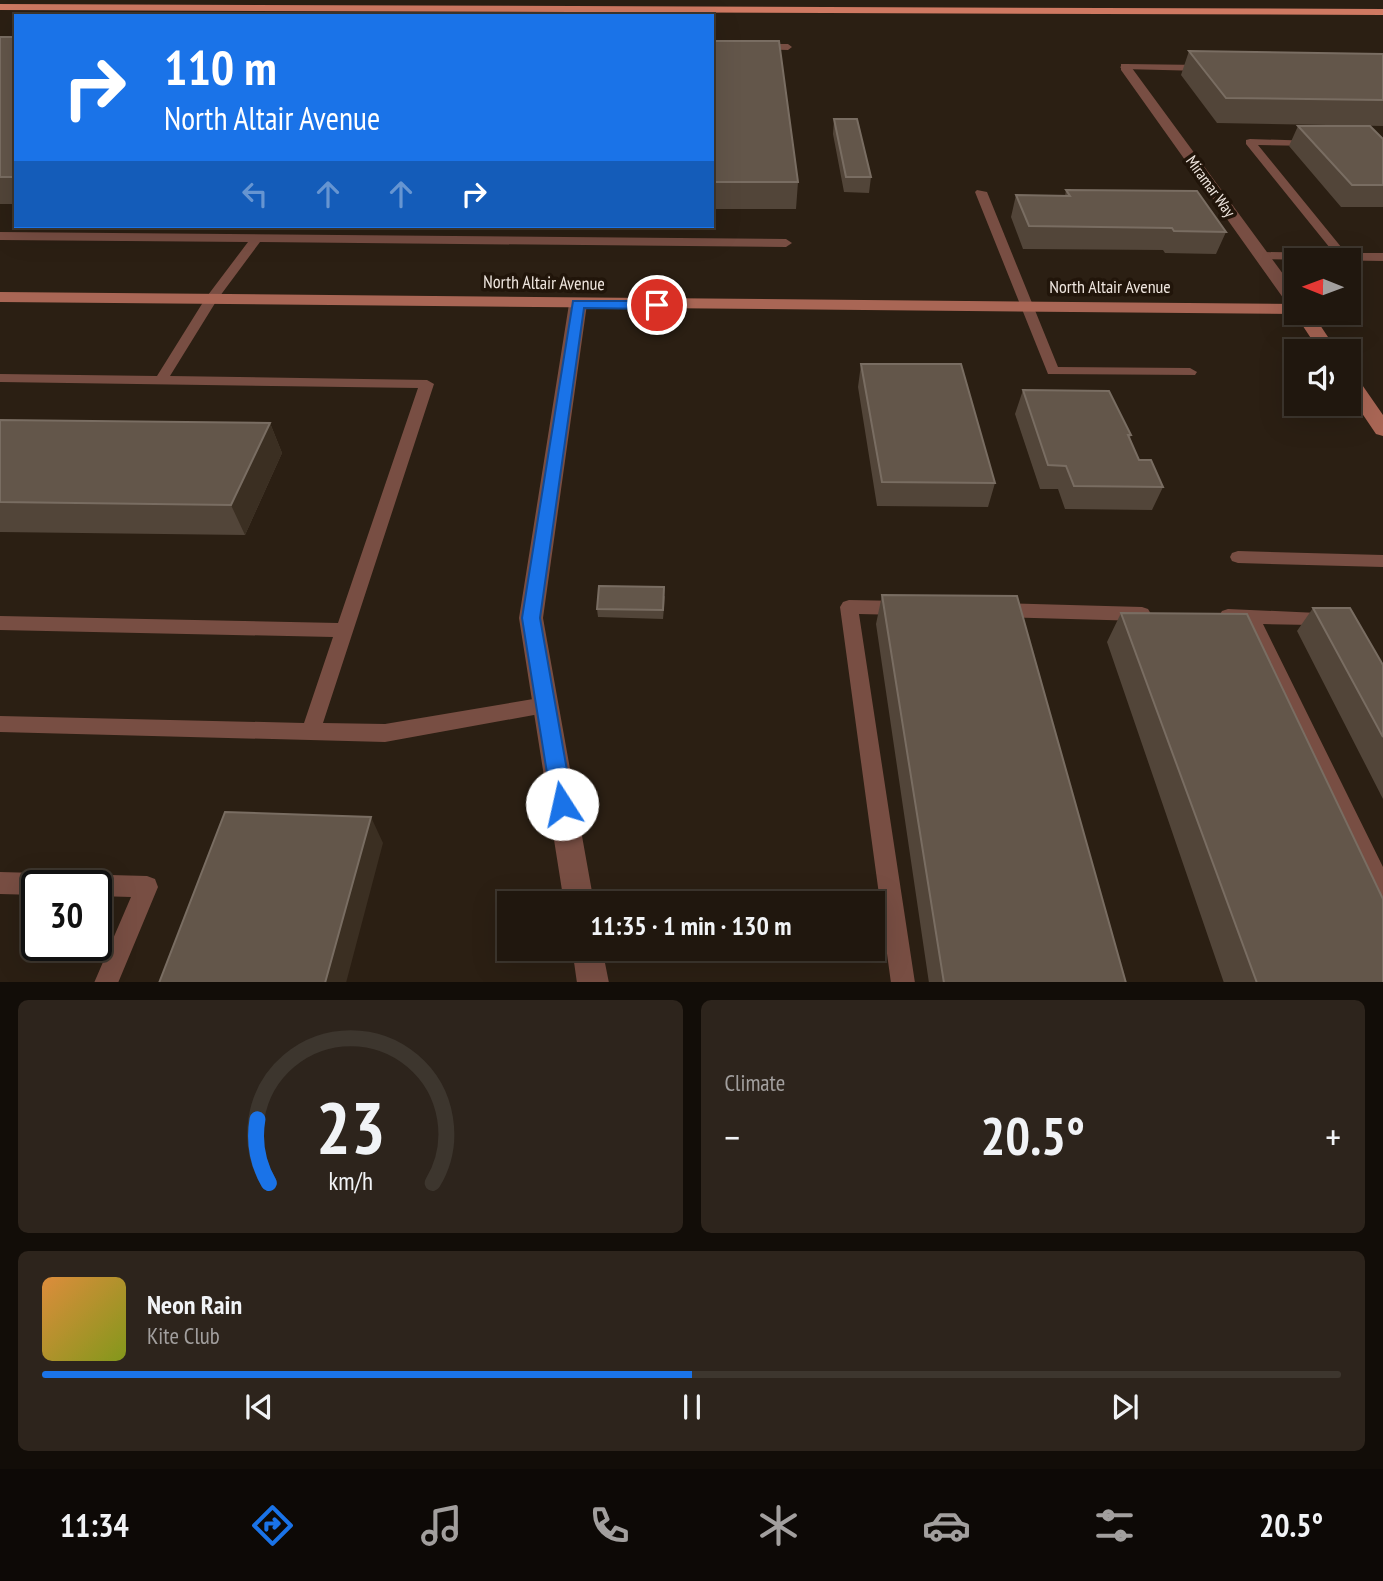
<!DOCTYPE html>
<html lang="en">
<head>
<meta charset="utf-8">
<style>
  :root { --surface:#20170e; --page:#2d241c; --text:#f1f3f6; --muted:#a29f9e; --line:#3d362e; --accent:#1a73e8 }
  body { margin:0; font-family:"PT Sans Narrow",sans-serif; background:var(--page); color:var(--text); height:100vh; display:flex; flex-direction:column; font-size:26px; white-space:nowrap }
  * { box-sizing:border-box; margin:0 }
  p { font-size:23px; color:var(--muted) }
  .icon { flex:none; width:38px; height:38px; fill:none; stroke:currentColor; stroke-width:2; stroke-linecap:round; stroke-linejoin:round }
  .map { position:relative; height:982px; overflow:hidden }
  .side { display:flex; flex-direction:column; gap:18px; padding:18px; background:#120d08; flex:1 }
  .side>* { flex:none }
  .banner { position:absolute; left:14px; top:14px; width:700px; height:214px; border-radius:0px; box-shadow:0 7px 28px #0002,0 0 0 2px var(--line); background:#1a73e8; color:#fff; overflow:hidden }
  .needle { width:46px; rotate:271deg }
  .fabs { position:absolute; left:1284px; top:248px; display:grid; gap:14px }
  .fabs a { display:grid; place-items:center; width:77px; height:77px; border-radius:0px; background:var(--surface); box-shadow:0 7px 28px #0002,0 0 0 2px var(--line); font-size:35px }
  .speed { position:absolute; left:21px; top:870px; display:flex; gap:14px; font-size:35px; font-weight:700; text-align:center }
  .speed>* { display:grid; place-content:center; width:91px; height:91px; border-radius:50%; background:var(--surface); box-shadow:0 7px 28px #0002,0 0 0 2px var(--line); line-height:1 }
  .speed .limit { border:4px solid #111; border-radius:10px; background:#fff; color:#111 }
  .pin { position:absolute; display:grid; place-items:center; width:60px; height:60px; color:#fff; margin:-30px; border:4px solid #fff; border-radius:50%; box-shadow:0 2px 7px #0007 }
  .me { position:absolute; width:77px; margin:-38px; rotate:350deg; stroke-linejoin:round; filter:drop-shadow(0 0 5px #0008) }
  .turn { display:flex; align-items:center; gap:24px; height:147px; padding:0 35px; font-size:32px }
  .turn .icon { width:91px; height:91px; stroke-width:2.5 }
  .turn b { display:block; font-size:49px; line-height:60px }
  .lanes { display:flex; align-items:center; height:66px; padding:0 35px; background:#0003; justify-content:center; gap:35px; direction:ltr }
  .lanes .off { opacity:.35 }
  .big { font-size:52px; font-weight:600; line-height:1.1 }
  .side .widget { flex:1; display:flex; flex-direction:column; justify-content:center; gap:10px; min-width:0; padding:0 24px; border-radius:10px; background:var(--page) }
  .side .dial { align-items:center; gap:0 }
  .dial svg { height:182px; overflow:visible; fill:none; stroke:var(--line); stroke-width:7; stroke-linecap:round; text-anchor:middle }
  .dial text { fill:var(--text); stroke:none }
  .song { display:flex; align-items:center; gap:21px }
  .cover { width:84px; height:84px; border-radius:10px; background:linear-gradient(135deg,hsl(30 70% 55%),hsl(70 70% 35%)) }
  .played { height:7px; border-radius:4px; background:linear-gradient(90deg,var(--accent) 50%,var(--line) 50%) }
  .keys { display:flex; justify-content:space-around; direction:ltr }
  .heat { display:flex; justify-content:space-between; align-items:center; font-size:38px; direction:ltr }
  .side .tiles { flex:1; display:grid; gap:18px; grid-template-columns:1fr 1fr }
  .widget:last-child { grid-column:span 2 }
  .trip { position:absolute; left:497px; top:891px; width:388px; height:70px; border-radius:0px; background:var(--surface); box-shadow:0 7px 28px #0002,0 0 0 2px var(--line); font-weight:600; line-height:70px; text-align:center }
  .dock { display:flex; height:112px; justify-content:space-around; align-items:center; background:#0d0906; color:var(--muted) }
  .dock .icon { width:49px; height:49px }
  .dock .selected { color:var(--accent) }
  .dock b { font-size:32px; color:var(--text) }
  .map>svg:first-child { display:block }
  .lines { fill:none; stroke-linecap:round; stroke-linejoin:round }
  .lane { fill:#784e43; fill-rule:evenodd }
  .street { fill:#784e43; fill-rule:evenodd }
  .secondary { fill:#a96655; fill-rule:evenodd }
  .primary { fill:#cf7962; fill-rule:evenodd }
  .wall { fill:#524539 }
  .shaded-wall { fill:#3b2f22 }
  .building { fill:#63564a; stroke:#796d62; stroke-width:2 }
  .route { fill:#1a73e8; stroke:#114b97; stroke-width:2 }
  .labels { text-anchor:middle; stroke-width:7; stroke-linejoin:round; paint-order:stroke }
  .far-street-label { font-size:16px; fill:#efe6df; stroke:#21150a }
  .street-label { font-size:18px; fill:#efe6df; stroke:#21150a }
</style>
</head>
<body>
<div class="map">
<svg width="1383" height="983" viewBox="0 0 1383 983">
  <rect width="100%" height="100%" fill="#2b1f13"/>
  <g class="lines">
    <path class="lane" d="M759,44h29l4,3 -4,3 -32,-1 -1,-2z
      M1125,64l78,1 5,3 -5,3 -81,-2 -2,-2z
      M1250,139l65,2v4l-4,1 -53,-1 88,108h37v8l-126,-2 -2,-3 6,-4 73,1 -88,-109v-4z
      M977,190l10,2 71,175 132,1 7,4 -2,3 -147,-1 -73,-182z
      M0,232l786,7 6,4 -6,4 -526,-5 -43,58 -47,76 257,4 7,4 -111,339 62,1 160,-27 7,2 3,6 -3,6 -7,2 -160,29 -385,-10v-16l304,7 29,-86 -333,-7v-14l338,7 80,-235 -418,-6v-8l157,2 48,-77 43,-57 -248,-2z
      M1238,551l145,4v12l-145,-4 -6,-2 -2,-4 2,-4z
      M849,600l52,1 6,2 3,5 -3,5 -6,2 -42,-1 56,369h-24l-51,-376 3,-5z
      M1000,603l142,4 6,2 3,5 -3,5 -6,2 -142,-4 -6,-2 -3,-5 3,-5z
      M1228,609l90,4 3,5 -3,5 -6,2 -49,-1 120,243v35l-8,-3 -130,-276 -23,-2 -3,-5 3,-5z
      M0,872l147,4 8,3 3,8 -40,96h-24l37,-86 -35,-1v-10h-59v9l-37,-1z"/>
    <path class="street" d="M1121,64h8l168,229v17l-6,-1 -170,-239z
      M578,299l9,5 -44,314 51,285h-30l-45,-285 50,-314z
      M572,948h30l7,35h-32z"/>
    <path class="secondary" d="M0,292l1297,12v9h15l26,39h-18l-25,-38 -1295,-12z
      M1349,374l7,2 27,39v21l-7,-2 -27,-40z"/>
    <path class="primary" d="M0,4l1383,5v6l-1383,-5z"/>
  </g>
  <path class="wall" d="M0,37h16v167h-16z
    M712,41l86,141 -2,27h-84z
    M1189,51l194,3v72l-166,-3 -36,-48z
    M834,119l37,58 -2,16 -25,-1 -11,-58z
    M1298,126l85,13v68h-42l-52,-61z
    M1066,190l160,42 -10,22 -51,-1 -2,-3 -140,-1 -12,-32 5,-22 49,1z
    M861,364l134,119 -7,24 -111,-1 -19,-119z
    M1023,390l108,45 -1,3 9,22 24,27 -11,23 -87,-1 -7,-20h-18l-25,-75z
    M0,420l270,3 12,30 -37,82 -245,-3z
    M882,595l244,388h-197l-53,-359z
    M665,596l-2,23 -65,-2 -1,-8z
    M1313,608l70,57v134l-86,-168z
    M1121,613l262,370h-159l-117,-341z"/>
  <path class="shaded-wall" d="M270,423l12,30 -37,82 -14,-30z
    M371,817l12,26 -37,140h-21z"/>
  <path class="building" d="M0,37h16v140h-16z
    M712,41h67l19,141h-86z
    M1189,51l194,3v46l-157,-2z
    M834,119h23l14,58h-25z
    M1298,126h72l13,13v46h-31z
    M1066,190l131,1 29,41 -52,-1 -2,-3 -143,-2 -13,-31 54,1z
    M861,364h100l34,119 -113,-1z
    M1023,390l86,1 22,44h-3l11,25h12l12,27 -89,-1 -8,-20 -18,-1z
    M0,420l270,3 -39,82 -231,-3z
    M599,586l65,1 -1,23 -66,-1z
    M882,595l135,1 109,387h-182z
    M1313,608h37l33,57v72z
    M1121,613l126,1 136,285v84h-126z
    M225,812l146,5 -46,166h-166z"/>
  <path class="route" d="M573,301h84l6,4 -6,4 -73,-1 -44,310 33,186 -3,7 -8,3 -7,-3 -3,-7 -30,-186z"/>
  <g class="labels">
    <g class="far-street-label">
      <text transform="translate(1211 186) rotate(54)" y="6">Miramar Way</text>
    </g>
    <g class="street-label">
      <text transform="translate(544 283) rotate(1)" y="6">North Altair Avenue</text>
      <text x="1110" y="293">North Altair Avenue</text>
    </g>
  </g>
</svg>
<div class="fabs">
<a><svg class="needle" viewBox="-14 -14 28 28"><path d="M0-13l5 13h-10z" fill="#e53935"/><path d="M0 13l5-13h-10z" fill="#a29f9e"/></svg></a>
<a><svg class="icon" aria-label="sound" viewBox="0 0 24 24"><path d="M4 9h4l5-4v14l-5-4H4zM17 9q2 3 0 6"/></svg></a>
</div>
<div class="speed"><div class="limit">30</div></div>
<div class="pin" style="left:657px;top:305px;background:#d93025"><svg class="icon" aria-label="arrive" viewBox="0 0 24 24"><path d="M6 21V4h12l-3 4 3 4H6"/></svg></div>
<svg class="me" style="left:562px;top:804px" viewBox="-20 -20 40 40"><circle r="19" fill="#fff"/><path d="M0-13L10 11 0 6-10 11z" fill="#1a73e8"/></svg>
<div class="trip">11:35 · 1 min · 130 m</div>
<div class="banner">
<div class="turn"><svg class="icon" aria-label="right" viewBox="0 0 24 24"><path d="M7 20v-9h11M14 6l5 5-5 5"/></svg><div><b>110 m</b>North Altair Avenue</div></div>
<div class="lanes"><svg class="icon off" aria-label="left" viewBox="0 0 24 24"><path d="M17 20v-9H6M10 6l-5 5 5 5"/></svg><svg class="icon off" aria-label="ahead" viewBox="0 0 24 24"><path d="M12 20V5M6 11l6-6 6 6"/></svg><svg class="icon off" aria-label="ahead" viewBox="0 0 24 24"><path d="M12 20V5M6 11l6-6 6 6"/></svg><svg class="icon" aria-label="right" viewBox="0 0 24 24"><path d="M7 20v-9h11M14 6l5 5-5 5"/></svg></div>
</div>
</div>
<section class="side">
<div class="tiles">
<div class="widget dial"><svg viewBox="0 0 100 80">
<path d="M14 69A42 42 0 1 1 86 69"/>
<path d="M14 69A42 42 0 0 1 9 41" stroke="#1a73e8"/>
<text x="50" y="56" font-size="32" font-weight="700">23</text>
<text x="50" y="72" font-size="11">km/h</text>
</svg></div>
<div class="widget"><p>Climate</p>
<div class="heat"><a>−</a><b class="big">20.5°</b><a>+</a></div>
</div>
<div class="widget">
<div class="song"><i class="cover"></i><div><b>Neon Rain</b><p>Kite Club</p></div></div>
<div class="played"></div>
<div class="keys"><svg class="icon" aria-label="previous" viewBox="0 0 24 24"><path d="M18 5L8 12l10 7zM5 5v14"/></svg><svg class="icon" aria-label="pause" viewBox="0 0 24 24"><path d="M8 5v14M16 5v14"/></svg><svg class="icon" aria-label="next" viewBox="0 0 24 24"><path d="M6 5l10 7-10 7zM19 5v14"/></svg></div>
</div>
</div>
</section>
<nav class="dock">
<b>11:34</b>
<svg class="icon selected" aria-label="directions" viewBox="0 0 24 24"><path d="M12 3l9 9-9 9-9-9zM9 14v-3h6M13 9l2 2-2 2"/></svg>
<svg class="icon" aria-label="music" viewBox="0 0 24 24"><path d="M9 18V5l10-2v13"/><circle cx="6" cy="18" r="3"/><circle cx="16" cy="16" r="3"/></svg>
<svg class="icon" aria-label="phone" viewBox="0 0 24 24"><path d="M5 4h4l2 5-3 2q2 4 5 5l2-3 5 2v4C11 20 4 13 5 4z"/></svg>
<svg class="icon" aria-label="climate" viewBox="0 0 24 24"><path d="M12 3v18M4 7l16 10M4 17L20 7"/></svg>
<svg class="icon" aria-label="car" viewBox="0 0 24 24"><path d="M5 17H2v-5l4-1 3-4h7l3 4 3 1v5h-3M9 17h6M6 11h13"/><circle cx="7" cy="17" r="2"/><circle cx="17" cy="17" r="2"/></svg>
<svg class="icon" aria-label="filters" viewBox="0 0 24 24"><path d="M4 7h16M4 17h16"/><circle cx="9" cy="7" r="2"/><circle cx="15" cy="17" r="2"/></svg>
<b>20.5°</b>
</nav>
</body>
</html>
